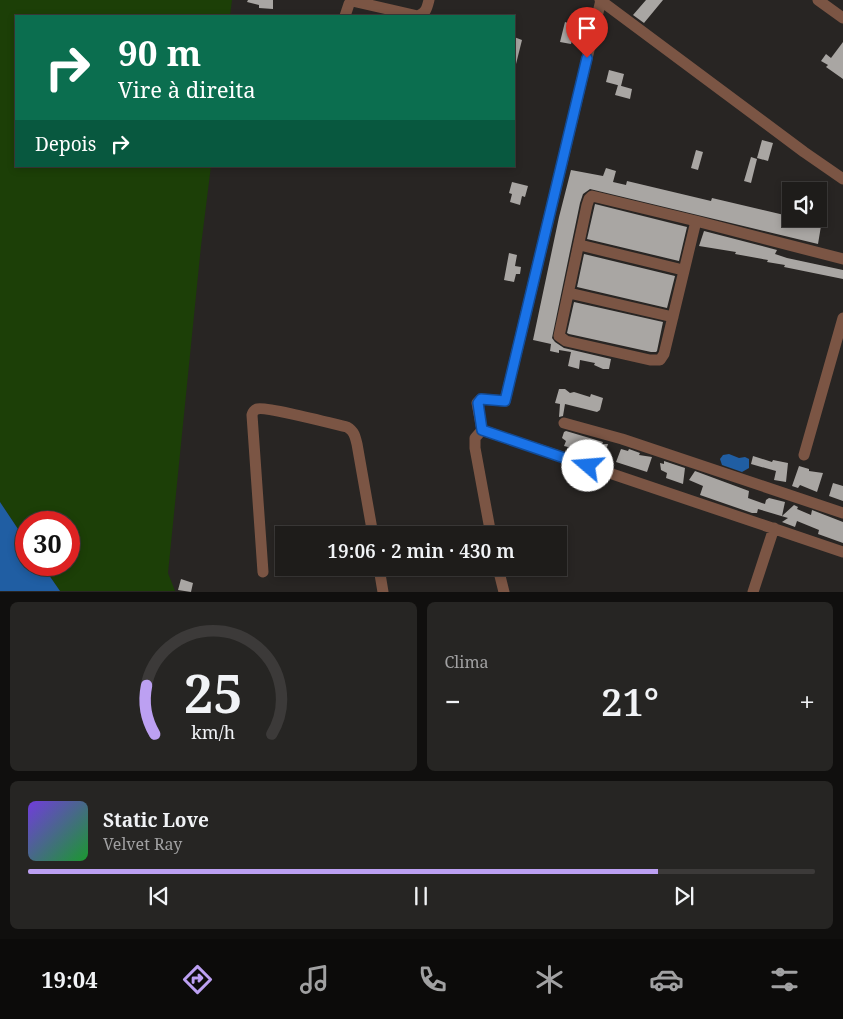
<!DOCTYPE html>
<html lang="pt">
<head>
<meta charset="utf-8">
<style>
  :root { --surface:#1e1c1a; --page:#262523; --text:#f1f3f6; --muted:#a1a1a2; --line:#3c3a39; --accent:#bca0f2 }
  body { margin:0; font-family:"Noto Serif",serif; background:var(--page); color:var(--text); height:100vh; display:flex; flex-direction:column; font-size:19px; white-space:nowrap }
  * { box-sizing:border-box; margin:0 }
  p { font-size:16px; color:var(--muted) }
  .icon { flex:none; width:28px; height:28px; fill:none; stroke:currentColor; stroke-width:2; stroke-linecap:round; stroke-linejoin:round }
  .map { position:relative; height:592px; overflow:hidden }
  .details { display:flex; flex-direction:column; gap:10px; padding:10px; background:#100f0e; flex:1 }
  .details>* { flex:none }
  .top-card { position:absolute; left:15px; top:15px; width:500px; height:152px; border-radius:0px; box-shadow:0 2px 8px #0003,0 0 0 1px var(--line); background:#0b6e4f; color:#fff; overflow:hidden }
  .controls { position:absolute; left:782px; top:182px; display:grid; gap:10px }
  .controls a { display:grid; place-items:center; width:45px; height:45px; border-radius:0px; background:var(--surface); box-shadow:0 2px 8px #0003,0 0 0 1px var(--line); font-size:25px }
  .speed { position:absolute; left:15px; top:511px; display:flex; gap:10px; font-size:25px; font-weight:700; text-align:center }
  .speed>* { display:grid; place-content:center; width:65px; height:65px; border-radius:50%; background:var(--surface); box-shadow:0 2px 8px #0003,0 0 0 1px var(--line); line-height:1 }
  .speed .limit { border:8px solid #d22; background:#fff; color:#111 }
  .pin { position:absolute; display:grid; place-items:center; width:42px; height:42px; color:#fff; margin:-51px -21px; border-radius:50% 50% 50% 0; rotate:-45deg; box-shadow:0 0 5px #0007 }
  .pin .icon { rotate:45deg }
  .me { position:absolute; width:55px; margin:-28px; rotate:288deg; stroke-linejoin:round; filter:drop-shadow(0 0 4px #0008) }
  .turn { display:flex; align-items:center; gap:18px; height:105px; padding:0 20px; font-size:22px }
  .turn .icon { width:65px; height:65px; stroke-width:2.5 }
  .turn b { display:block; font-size:35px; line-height:42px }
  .then { display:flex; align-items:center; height:48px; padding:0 20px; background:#0003; gap:10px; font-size:19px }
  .big { font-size:38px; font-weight:600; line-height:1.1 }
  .details .tile { flex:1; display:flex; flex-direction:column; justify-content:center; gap:8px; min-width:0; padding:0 18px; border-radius:8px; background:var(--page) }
  .details .dial { align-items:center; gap:0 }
  .dial svg { height:130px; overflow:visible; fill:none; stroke:var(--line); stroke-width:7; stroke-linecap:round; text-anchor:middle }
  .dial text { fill:var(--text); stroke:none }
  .song { display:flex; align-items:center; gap:15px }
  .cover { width:60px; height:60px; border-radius:8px; background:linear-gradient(135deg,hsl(260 70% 55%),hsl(130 70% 35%)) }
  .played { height:5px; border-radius:2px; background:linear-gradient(90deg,var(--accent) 80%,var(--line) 80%) }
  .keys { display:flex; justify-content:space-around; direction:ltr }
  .heat { display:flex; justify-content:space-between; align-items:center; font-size:28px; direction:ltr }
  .details .tiles { flex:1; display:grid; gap:10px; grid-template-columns:1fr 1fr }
  .tile:last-child { grid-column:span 2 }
  .trip { position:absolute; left:275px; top:526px; width:292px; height:50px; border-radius:0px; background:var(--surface); box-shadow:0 2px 8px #0003,0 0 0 1px var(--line); font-weight:600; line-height:50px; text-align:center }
  .dock { display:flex; height:80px; justify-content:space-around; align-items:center; background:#0c0b0a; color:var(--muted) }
  .dock .icon { width:35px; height:35px }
  .dock .on { color:var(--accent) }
  .dock b { font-size:22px; color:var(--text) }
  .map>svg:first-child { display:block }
  .green { fill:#1c3f07 }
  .water { fill:#205ea3 }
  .building { fill:#a9a6a3 }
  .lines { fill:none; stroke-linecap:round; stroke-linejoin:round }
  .minor { stroke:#7b5544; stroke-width:11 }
  .route-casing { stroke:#114b97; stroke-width:12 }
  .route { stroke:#1a73e8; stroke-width:9 }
</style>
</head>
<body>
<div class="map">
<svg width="843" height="592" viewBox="0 0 843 592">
  <rect width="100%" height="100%" fill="#282523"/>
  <path class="green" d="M0,0h232l-2,16h-214v150h195l-10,80 -33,327 7,18h-115l-18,-26h27v-43h-43v19l-26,-39z"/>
  <path class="water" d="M729,454l10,4 6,-1 4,2v9l-7,4 -20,-7 -2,-6 3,-4z
    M0,502l26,39v24h16l18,26h-60z"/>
  <path class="building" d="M248,0h25v9l-14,-1v-3l-12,-3z
    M646,0h17l-19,23 -11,-8z
    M565,22l11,4 -5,18 -11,-2z
    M514,37l8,3 -6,24 -2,-1z
    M843,42v37l-17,-12 2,-2 -7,-4 5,-7 5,4z
    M609,70l15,4 -3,12 -15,-4z
    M618,85l14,4 -2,10 -15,-4z
    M762,140l11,3 -5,18 -11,-3z
    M696,150l7,2 -5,18 -7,-2z
    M751,157l6,2 -6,24 -7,-2z
    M606,168l10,3 -3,11 13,3 1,-4 84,20 1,-3 68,16 41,12 -3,18 -228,-55 -7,5 -3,9 -28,135 3,4 9,6 47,11 -2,10h-6l-9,-4 1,-2 -15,-3 -1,9 -11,-3 3,-14 -12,-2v3l-9,-2 1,-7 -18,-4 26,-123 12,-47 32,6z
    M512,182l16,4 -3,11 -3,-1 -2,9 -10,-3 2,-8 -3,-1z
    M595,204l92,23 -8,34 -92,-22z
    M704,231l73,19 -2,4 12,4 56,12v9l-59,-12 1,-2 -18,-3 1,-2 -33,-6 1,-2 -37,-6z
    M509,253l8,2 -2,11 6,1 -1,7h-4l-2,8 -10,-2z
    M584,254l91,22 -8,32 -90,-21z
    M574,302l89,20 -6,29 -1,1h-5l-82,-18 -2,-1z
    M559,389h6l5,4 4,-1 16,5 1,-3 12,4 -3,12 -3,2 -32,-8 -2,12 -4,1 1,-13 -5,-1z
    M566,431l37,11 -1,2h6l-6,19 -31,-11 1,-4 -8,-2 2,-5 -4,-3 2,-6z
    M621,449l7,2 1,-2 11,4 -1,2 13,2 -5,15 -31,-10z
    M753,456l19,6 1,-2 15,3 -2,19 -12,-2 2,-9 -25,-7z
    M664,461l21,7 -2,16 -17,-6 1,-5 -6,-3 -1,-7 4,1z
    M799,466l10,3v2l14,2 -6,19 -17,-7 -2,3 -6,-2z
    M695,471l54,20 -1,7 17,6 1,-4 3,-2 16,4 -3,14 12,-11 4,2 -1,2 14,6 1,-5 31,12v21l-25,-9 1,-4 -22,-9 -2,6 -13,-5 6,-4 -30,-9 -1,4h-5l-52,-18 3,-9 -14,-6z
    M833,483l10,3v15l-14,-5z
    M181,579l12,4 -2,9 -13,-2z"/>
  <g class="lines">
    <path class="minor" d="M600,0l204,152 39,27
      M818,0l25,18
      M345,16l4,-12 3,-3 66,15c8,-3 9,-8 11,-16
      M592,196l104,25 -32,133 -4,6h-10l-84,-19 -7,-5 28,-131 2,-6z
      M696,221l147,38
      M580,245l103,25
      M569,293l104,24
      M564,423l58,16 221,74
      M482,430l361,122
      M804,455l39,-137
      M491,535l-16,-87v-10l7,-8 -5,-27 4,-4 24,2 96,-401
      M379,568l4,24
      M498,568l6,24
      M263,572l-11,-157c1,-3 1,-4 5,-6 8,-3 77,15 90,18 7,4 8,9 10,17l16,91
      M753,592l21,-64"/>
  </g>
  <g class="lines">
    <defs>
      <path id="route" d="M587,58l-82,343 -24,-2 -3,4 4,27 106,36"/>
    </defs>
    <use href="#route" class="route-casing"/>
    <use href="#route" class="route"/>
  </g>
</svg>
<div class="controls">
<a><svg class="icon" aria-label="sound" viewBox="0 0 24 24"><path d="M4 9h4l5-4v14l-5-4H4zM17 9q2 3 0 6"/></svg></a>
</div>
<div class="speed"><div class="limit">30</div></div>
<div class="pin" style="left:587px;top:58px;background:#d93025"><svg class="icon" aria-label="arrive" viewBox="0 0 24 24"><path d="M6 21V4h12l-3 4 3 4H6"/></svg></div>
<svg class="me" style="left:588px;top:466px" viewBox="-20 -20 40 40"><circle r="19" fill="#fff"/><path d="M0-13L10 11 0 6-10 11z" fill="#1a73e8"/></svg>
<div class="trip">19:06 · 2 min · 430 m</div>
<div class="top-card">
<div class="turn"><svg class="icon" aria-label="right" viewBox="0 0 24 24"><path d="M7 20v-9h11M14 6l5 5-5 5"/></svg><div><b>90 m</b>Vire à direita</div></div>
<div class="then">Depois<svg class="icon" aria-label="right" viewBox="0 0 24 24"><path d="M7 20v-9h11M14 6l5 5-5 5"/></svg></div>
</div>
</div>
<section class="details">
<div class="tiles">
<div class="tile dial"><svg viewBox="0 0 100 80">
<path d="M14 69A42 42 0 1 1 86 69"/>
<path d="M14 69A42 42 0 0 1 9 39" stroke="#bca0f2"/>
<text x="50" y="56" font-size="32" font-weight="700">25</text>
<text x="50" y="72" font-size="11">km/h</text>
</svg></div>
<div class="tile"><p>Clima</p>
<div class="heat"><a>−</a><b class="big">21°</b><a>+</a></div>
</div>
<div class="tile">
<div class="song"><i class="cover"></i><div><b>Static Love</b><p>Velvet Ray</p></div></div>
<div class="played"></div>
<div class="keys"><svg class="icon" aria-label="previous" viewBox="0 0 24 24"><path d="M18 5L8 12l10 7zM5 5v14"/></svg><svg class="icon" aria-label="pause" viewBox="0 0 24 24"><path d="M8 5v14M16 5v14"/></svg><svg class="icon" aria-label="next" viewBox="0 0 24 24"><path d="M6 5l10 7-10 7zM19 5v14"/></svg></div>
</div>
</div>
</section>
<nav class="dock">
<b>19:04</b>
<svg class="icon on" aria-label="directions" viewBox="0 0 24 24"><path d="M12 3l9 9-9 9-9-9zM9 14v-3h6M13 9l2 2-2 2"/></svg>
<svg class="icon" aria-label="music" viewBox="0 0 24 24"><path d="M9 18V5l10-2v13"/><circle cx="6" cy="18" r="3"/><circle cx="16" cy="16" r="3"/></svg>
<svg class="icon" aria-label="phone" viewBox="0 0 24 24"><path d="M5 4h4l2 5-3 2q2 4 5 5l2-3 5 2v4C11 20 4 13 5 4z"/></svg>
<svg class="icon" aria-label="climate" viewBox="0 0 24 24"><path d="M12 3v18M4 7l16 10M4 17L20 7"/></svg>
<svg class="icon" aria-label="car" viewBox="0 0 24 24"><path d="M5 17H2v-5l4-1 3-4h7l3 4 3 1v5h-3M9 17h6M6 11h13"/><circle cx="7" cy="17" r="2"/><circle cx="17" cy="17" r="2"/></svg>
<svg class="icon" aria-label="filters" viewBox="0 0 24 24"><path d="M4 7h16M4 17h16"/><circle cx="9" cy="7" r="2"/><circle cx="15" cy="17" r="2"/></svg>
</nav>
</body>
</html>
